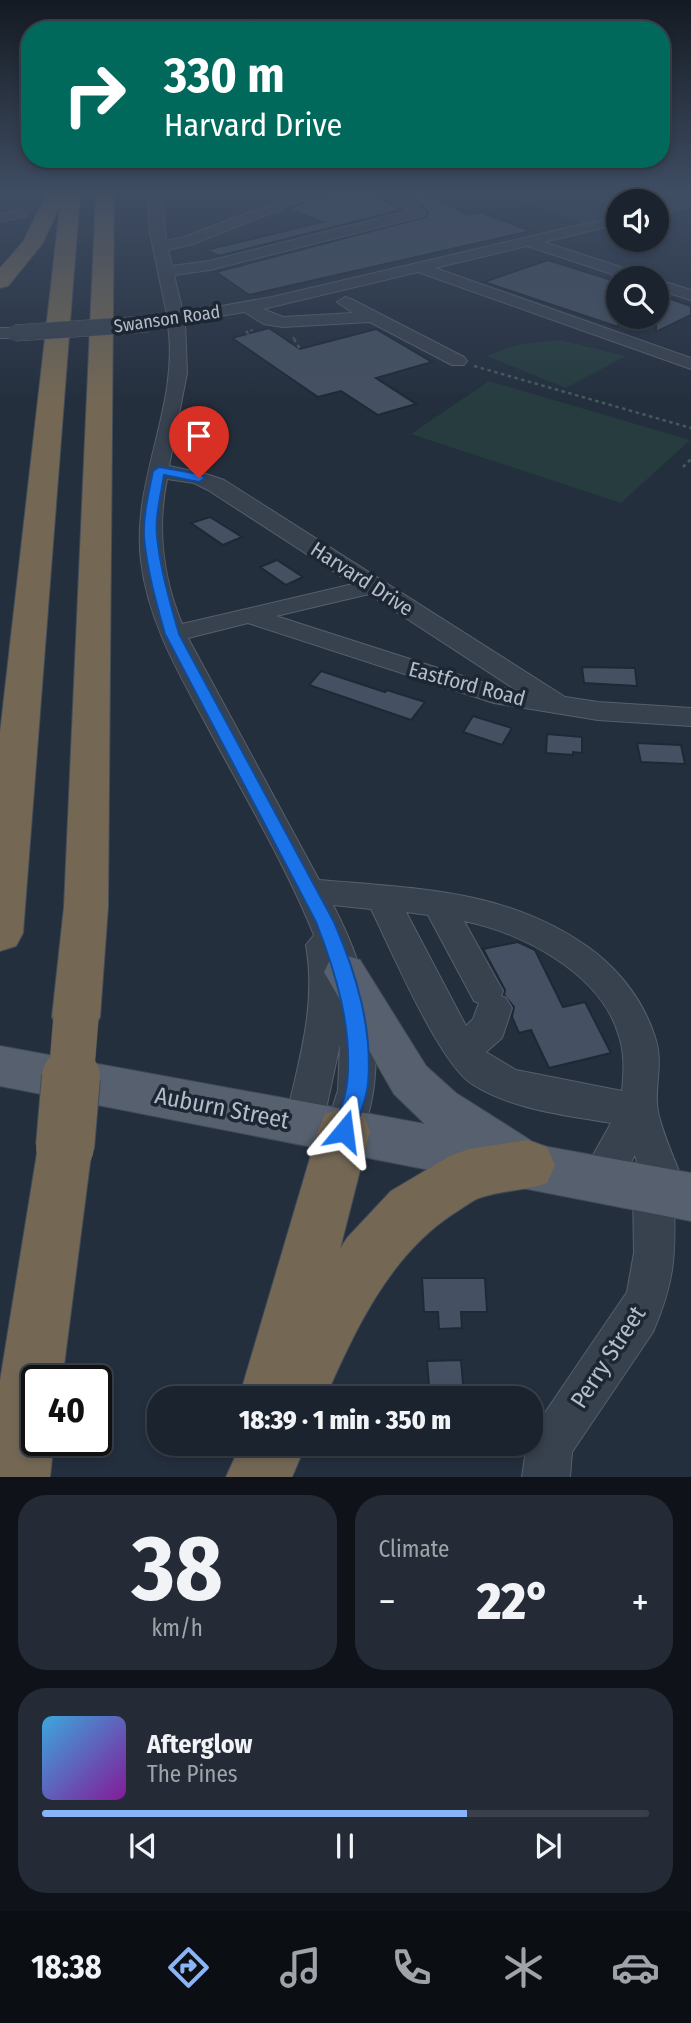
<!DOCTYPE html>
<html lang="en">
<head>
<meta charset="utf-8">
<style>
  :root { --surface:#1b232e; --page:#242b36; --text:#f1f3f6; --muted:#a0a4aa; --line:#39404a; --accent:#8ab4f8 }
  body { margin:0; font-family:"Fira Sans Condensed",sans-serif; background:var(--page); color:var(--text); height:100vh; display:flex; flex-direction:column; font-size:26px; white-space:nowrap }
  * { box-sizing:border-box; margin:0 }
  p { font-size:23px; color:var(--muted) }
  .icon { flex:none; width:38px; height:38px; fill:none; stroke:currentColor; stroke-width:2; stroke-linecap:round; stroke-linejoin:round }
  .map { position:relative; height:1477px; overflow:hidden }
  .side { display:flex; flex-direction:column; gap:18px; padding:18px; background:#0f1319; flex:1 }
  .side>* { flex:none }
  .guide { position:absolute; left:21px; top:21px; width:649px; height:147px; border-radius:28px; box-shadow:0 4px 10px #0003,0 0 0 2px var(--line); background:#00695c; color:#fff; overflow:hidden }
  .buttons { position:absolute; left:606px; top:189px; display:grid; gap:14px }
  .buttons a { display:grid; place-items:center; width:63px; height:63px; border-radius:50%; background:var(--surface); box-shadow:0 4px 10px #0003,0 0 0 2px var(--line); font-size:35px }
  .speed { position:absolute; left:21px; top:1365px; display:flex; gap:14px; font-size:35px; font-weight:700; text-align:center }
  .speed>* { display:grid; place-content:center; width:91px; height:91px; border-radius:50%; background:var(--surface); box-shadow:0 4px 10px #0003,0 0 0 2px var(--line); line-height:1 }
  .speed .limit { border:4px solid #111; border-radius:10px; background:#fff; color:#111 }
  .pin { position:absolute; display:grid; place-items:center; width:60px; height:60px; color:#fff; margin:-72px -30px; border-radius:50% 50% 50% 0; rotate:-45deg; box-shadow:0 0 7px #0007 }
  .pin .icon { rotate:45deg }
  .me { position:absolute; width:77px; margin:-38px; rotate:16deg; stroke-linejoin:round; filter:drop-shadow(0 0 5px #0008) }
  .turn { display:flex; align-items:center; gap:24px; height:147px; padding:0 28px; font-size:32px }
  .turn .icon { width:91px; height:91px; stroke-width:2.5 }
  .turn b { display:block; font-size:49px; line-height:60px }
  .big { font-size:52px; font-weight:800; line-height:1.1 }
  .side .widget { flex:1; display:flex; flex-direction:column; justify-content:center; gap:10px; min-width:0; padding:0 24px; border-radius:28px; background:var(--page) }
  .side .dial { align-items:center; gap:0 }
  .dial b { font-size:91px; line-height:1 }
  .song { display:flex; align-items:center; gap:21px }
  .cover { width:84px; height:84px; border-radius:10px; background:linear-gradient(135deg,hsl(200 70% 55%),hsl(290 70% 35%)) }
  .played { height:7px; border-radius:4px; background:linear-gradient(90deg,var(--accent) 70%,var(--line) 70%) }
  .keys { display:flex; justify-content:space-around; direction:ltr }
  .heat { display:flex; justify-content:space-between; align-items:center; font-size:38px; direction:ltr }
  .side .tiles { flex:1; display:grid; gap:18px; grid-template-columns:1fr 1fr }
  .widget:last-child { grid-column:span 2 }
  .trip { position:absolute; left:147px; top:1386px; width:396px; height:70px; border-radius:28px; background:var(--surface); box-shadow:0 4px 10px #0003,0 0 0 2px var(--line); font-weight:800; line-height:70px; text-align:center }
  .dock { display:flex; height:112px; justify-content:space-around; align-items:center; background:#0b0e12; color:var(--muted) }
  .dock .icon { width:49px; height:49px }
  .dock .on { color:var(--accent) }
  .dock b { font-size:32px; color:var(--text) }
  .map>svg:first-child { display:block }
  .green { fill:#263c3f }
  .building { fill:#455162; stroke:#1f2835; stroke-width:2 }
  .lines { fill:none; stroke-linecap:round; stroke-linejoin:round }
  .minor-casing { stroke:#565f6c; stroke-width:2 }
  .major-casing { stroke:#414a57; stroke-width:2 }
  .highway-casing { stroke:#434c59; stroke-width:2 }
  .path-far1 { stroke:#44595c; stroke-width:2; stroke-dasharray:2.5 2.5; stroke-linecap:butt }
  .path { stroke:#44595c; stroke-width:2.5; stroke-dasharray:3.5 3.5; stroke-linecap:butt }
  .minor { fill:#38414e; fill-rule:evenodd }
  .major { fill:#56606e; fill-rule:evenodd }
  .highway { fill:#746855; fill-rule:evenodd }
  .minor-bridge-casing { stroke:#565f6c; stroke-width:17; stroke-linecap:butt }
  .highway-bridge-far1-casing { stroke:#434c59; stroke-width:46; stroke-linecap:butt }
  .highway-bridge-casing { stroke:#434c59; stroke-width:60; stroke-linecap:butt }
  .minor-bridge { stroke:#38414e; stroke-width:16 }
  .highway-bridge-far1 { stroke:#746855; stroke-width:45 }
  .highway-bridge { stroke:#746855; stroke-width:58 }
  .route { fill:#1a73e8; stroke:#114b97; stroke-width:2 }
  .labels { text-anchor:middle; stroke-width:7; stroke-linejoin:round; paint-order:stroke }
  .far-street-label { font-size:18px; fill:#b4bcc9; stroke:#1d2633 }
  .street-label { font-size:21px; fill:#b4bcc9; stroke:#1d2633 }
  .near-street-label { font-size:24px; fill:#b4bcc9; stroke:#1d2633 }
</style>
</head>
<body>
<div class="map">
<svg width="691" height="1477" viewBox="0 0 691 1477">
  <rect width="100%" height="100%" fill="#242f3e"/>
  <path class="green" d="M503,193h182l6,4 -35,8v-4h-38v13l-38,9z
    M559,340l67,16 -60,32 -80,-32 30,-11z
    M489,381l201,59 -69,63 -210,-69z"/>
  <path class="building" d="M323,193h52l26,17 -182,46 -13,-6 116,-28 -33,-13z
    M400,193h27l41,22 12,-3 51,19 -282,64 -33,-23 209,-55 3,-4 -6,-7z
    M548,260l70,22v45l-134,-45z
    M656,294l35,12v9l-35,17z
    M269,328l31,21 76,-20 56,33 -56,16 40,26 -38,11 -37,-24 -23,6 -86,-59z
    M210,517l32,20 -19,8 -32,-22z
    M277,560l26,17 -17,8 -26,-18z
    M582,667l53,1 2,18 -53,-3z
    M321,671l64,21 2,-2 38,12 -14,18 -102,-35z
    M473,716l39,12 -10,17 -39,-13z
    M547,734l35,3v16l-9,-1v3l-27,-2z
    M637,743l44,2 4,19 -44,-2z
    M518,942l17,8 28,57 22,-5 26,51 -62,15 -18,-38 -12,3 -7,-16 2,-10 -10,-12 1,-5 -22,-41z
    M422,1278h63l2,34h-26l1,16 -23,1 -1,-17h-14z
    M461,1360l3,36 -34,1 -3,-36z"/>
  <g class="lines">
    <defs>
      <path id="minor" d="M148,193h14l4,48 18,-4 117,-44h20l-128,51 -25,6 4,16 37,-5 199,-50 -30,-18c18,0 35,5 47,20l-2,3 -213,54 -36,5 9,38 89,-16 346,-81v8l-74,18 101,33 2,3h-23l-97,-32 -92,22 256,90v11l-273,-97 -155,37 20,8 70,-4 -16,-11 8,-5 6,2 113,58 3,4 -3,4h-12l-82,-43 -87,5 -19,-3 -20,-12 -59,10 2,51 -18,93 37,8 18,6 341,217 33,5 93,6v18l-93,-6 -104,-17 -246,-80 -60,15 131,242c100,9 193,9 277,73 26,21 47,49 58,81 11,30 -1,52 4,78 6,27 20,54 29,80l-6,13 -7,3c2,51 -1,77 -21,124l-81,120 -2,25h-48l4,-26 14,-31 87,-128 7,-39 -1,-64 8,-14 -6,-20 -22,38 -14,5 -14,-5 -6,-13 32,-57c-45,-8 -99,-13 -139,-39 -33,-21 -81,-135 -101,-175l-38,-4c38,73 60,160 25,238l-14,5 -14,-5 -5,-12 13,-41 2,-46 -17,79 -5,12 -14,5 -14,-5 -5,-12c13,-60 32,-116 21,-178l8,-10c-29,-72 -73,-145 -109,-213 -28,-52 -57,-102 -64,-161 -10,-81 39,-155 27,-236l-21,4 -9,-5 3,-4 26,-5 -17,-82zM167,479l27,4 14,7 145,94 -171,40c-19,-46 -25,-96 -15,-145zM369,594l147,96 -19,-3 -221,-71zM406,912l22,3 46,86 5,2 -6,16 -7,7zM464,921c58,12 135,51 154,112 7,19 6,38 4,58l-106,-21 -30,-18 16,-14 10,-30 -6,-10 -5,-2 2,-5z
        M691,198v8l-35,9v-8z
        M21,209l7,4 -2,3 -26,6v-8z
        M656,279l35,11v10l-35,-11z
        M0,328h15l9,5 -9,5h-15z"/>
      <path id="major" d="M345,955l15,5 66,106 30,27 74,47 2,4 159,29v48l-691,-135v-40l425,78 -31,-30 -70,-122 6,-12z"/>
      <path id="highway" d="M47,193h33l-57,740 -7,13 -16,5v-218l60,-527 -18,38 -34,42 -8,2v-20l23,-26z
        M96,193h18l-6,714 -8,110 -7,14 -17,6 -17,-6 -7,-14 12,-110z
        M344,1107l19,7 7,17 -30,118 7,-11 44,-47 59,-35 19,-7 59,-9 19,7 8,18 -8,18c-22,8 -47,7 -68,15 -8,3 -16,10 -23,14 -66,42 -100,116 -131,186h-86l79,-267 7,-17z
        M65,1123l19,7 8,17 -30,234h-25v59h17l-4,37h-50v-96l38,-234 8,-17z
        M241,1444h65l-14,33h-66z"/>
    </defs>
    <use href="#minor" class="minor-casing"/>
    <use href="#major" class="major-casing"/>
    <use href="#highway" class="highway-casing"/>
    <path class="path-far1" d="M249,334l-4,-2 8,-2
      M293,337l2,3"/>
    <path class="path" d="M294,339l6,10
      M474,366l217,62
      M683,467l8,-8"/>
    <use href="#minor" class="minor"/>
    <use href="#major" class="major"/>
    <use href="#highway" class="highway"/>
    <defs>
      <path id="minor-bridge" d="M15,333l132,-9"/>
      <path id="highway-bridge-far1" d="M71,1079l5,-62"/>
      <path id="highway-bridge" d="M65,1147l6,-70"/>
    </defs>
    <use href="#minor-bridge" class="minor-bridge-casing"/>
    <use href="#highway-bridge-far1" class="highway-bridge-far1-casing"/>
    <use href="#highway-bridge" class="highway-bridge-casing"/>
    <use href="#minor-bridge" class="minor-bridge"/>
    <use href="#highway-bridge-far1" class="highway-bridge-far1"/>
    <use href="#highway-bridge" class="highway-bridge"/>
  </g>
  <linearGradient id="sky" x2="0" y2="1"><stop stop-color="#141a22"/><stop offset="0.48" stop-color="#3f4d63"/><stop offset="1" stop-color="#3f4d63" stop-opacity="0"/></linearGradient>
  <rect width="691" height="400" fill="url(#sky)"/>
  <path class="route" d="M159,467l40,7 6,4 -6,4 -35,-7c-3,20 -9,41 -7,61 3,33 13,66 22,98l155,288c22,51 39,106 34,162 -2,16 -9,32 -13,47l-3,7 -8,3 -7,-3 -4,-7c5,-15 12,-31 14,-47 6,-55 -11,-111 -31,-162l-151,-288c-9,-32 -18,-64 -21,-97 -1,-22 5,-45 9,-66z"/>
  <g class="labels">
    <g class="far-street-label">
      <text transform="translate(167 319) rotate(-8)" y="6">Swanson Road</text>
    </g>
    <g class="street-label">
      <text transform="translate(362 579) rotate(33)" y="7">Harvard Drive</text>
      <text transform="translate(467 684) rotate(15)" y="7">Eastford Road</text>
    </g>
    <g class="near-street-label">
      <text transform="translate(222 1108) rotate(11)" y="8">Auburn Street</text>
      <text transform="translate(608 1357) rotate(-57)" y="8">Perry Street</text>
    </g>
  </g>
</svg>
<div class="buttons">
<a><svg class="icon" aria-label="sound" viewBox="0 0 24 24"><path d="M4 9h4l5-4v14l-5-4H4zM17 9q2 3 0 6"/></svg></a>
<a><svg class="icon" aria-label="search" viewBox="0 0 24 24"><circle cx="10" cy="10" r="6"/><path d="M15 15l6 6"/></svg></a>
</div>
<div class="speed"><div class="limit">40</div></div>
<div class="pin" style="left:199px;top:478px;background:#d93025"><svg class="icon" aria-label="arrive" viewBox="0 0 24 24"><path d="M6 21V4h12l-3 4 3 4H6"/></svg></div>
<svg class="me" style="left:344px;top:1131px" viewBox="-20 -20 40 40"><path d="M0-17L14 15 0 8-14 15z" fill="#1a73e8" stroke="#fff" stroke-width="4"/></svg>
<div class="trip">18:39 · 1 min · 350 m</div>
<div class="guide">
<div class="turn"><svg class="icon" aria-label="right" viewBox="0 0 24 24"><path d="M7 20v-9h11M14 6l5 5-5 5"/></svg><div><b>330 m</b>Harvard Drive</div></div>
</div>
</div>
<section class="side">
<div class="tiles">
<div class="widget dial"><b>38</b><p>km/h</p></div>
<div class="widget"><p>Climate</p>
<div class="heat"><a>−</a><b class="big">22°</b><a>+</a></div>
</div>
<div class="widget">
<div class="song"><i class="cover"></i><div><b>Afterglow</b><p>The Pines</p></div></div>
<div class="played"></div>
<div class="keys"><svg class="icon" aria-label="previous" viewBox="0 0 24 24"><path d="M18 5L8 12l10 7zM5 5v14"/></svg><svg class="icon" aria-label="pause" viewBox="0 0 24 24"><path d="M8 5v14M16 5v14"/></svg><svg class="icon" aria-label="next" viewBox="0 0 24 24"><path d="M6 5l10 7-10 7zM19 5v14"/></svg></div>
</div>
</div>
</section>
<nav class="dock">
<b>18:38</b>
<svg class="icon on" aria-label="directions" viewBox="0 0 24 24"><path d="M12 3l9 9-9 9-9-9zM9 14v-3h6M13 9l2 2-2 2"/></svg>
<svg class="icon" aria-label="music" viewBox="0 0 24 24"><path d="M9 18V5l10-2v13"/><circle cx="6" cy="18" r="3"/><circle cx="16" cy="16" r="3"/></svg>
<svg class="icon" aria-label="phone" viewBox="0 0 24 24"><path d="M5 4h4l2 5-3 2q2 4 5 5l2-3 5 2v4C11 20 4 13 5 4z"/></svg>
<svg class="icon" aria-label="climate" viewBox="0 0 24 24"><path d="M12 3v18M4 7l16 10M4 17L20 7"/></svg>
<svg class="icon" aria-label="car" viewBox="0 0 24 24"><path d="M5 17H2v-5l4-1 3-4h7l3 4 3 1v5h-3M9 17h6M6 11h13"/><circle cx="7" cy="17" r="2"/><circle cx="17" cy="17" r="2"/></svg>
</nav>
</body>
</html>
